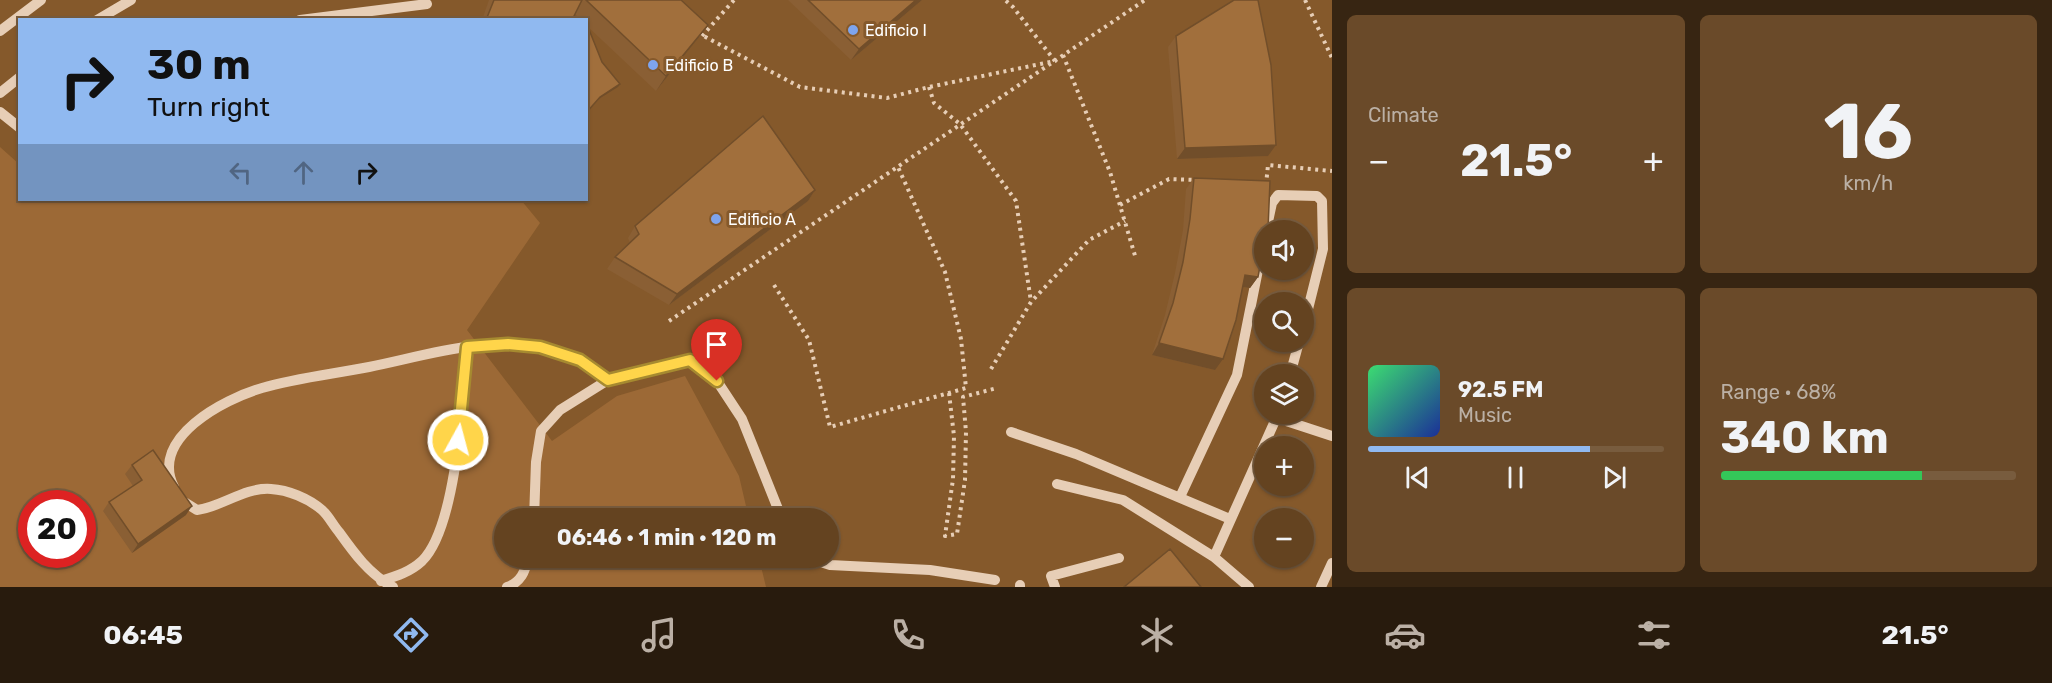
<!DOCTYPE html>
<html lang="en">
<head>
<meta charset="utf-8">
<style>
  :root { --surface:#644320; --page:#6a4a29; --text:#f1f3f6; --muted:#bbb0a5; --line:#785c3e; --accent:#90b9f0 }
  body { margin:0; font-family:Rubik,sans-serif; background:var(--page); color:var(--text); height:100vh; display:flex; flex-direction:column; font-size:22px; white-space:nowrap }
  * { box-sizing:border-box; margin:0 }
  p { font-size:20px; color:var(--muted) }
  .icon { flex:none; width:33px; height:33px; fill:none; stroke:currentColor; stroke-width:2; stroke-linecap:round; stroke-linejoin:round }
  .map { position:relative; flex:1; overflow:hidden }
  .details { display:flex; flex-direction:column; gap:15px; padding:15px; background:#372512; width:720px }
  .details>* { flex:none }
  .banner { position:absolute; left:18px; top:18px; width:570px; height:183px; border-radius:0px; box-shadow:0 2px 4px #0004,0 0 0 2px var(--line); background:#90b9f0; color:#111; overflow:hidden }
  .fabs { position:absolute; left:1254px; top:220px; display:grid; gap:12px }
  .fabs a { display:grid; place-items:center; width:60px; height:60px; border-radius:50%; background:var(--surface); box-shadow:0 2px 4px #0004,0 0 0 2px var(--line); font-size:30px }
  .speed { position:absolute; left:18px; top:490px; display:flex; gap:12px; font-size:30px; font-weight:700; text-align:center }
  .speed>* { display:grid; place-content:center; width:78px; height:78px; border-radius:50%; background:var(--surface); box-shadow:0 2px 4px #0004,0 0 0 2px var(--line); line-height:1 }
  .speed .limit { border:9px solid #d22; background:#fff; color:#111 }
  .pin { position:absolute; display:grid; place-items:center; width:51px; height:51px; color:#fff; margin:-62px -26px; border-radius:50% 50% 50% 0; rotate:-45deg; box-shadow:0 0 6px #0007 }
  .pin .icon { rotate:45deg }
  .me { position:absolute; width:66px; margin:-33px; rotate:7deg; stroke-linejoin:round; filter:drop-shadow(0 0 4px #0008) }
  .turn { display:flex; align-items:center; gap:21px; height:126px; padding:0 30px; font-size:27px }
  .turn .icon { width:78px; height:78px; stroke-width:2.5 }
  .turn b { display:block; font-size:42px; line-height:51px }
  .lanes { display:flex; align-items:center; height:57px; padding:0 30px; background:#0003; justify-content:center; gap:30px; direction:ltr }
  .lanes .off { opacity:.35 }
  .big { font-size:45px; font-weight:700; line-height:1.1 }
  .details .widget { flex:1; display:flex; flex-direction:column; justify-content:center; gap:9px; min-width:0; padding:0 21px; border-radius:9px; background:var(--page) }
  .details .dial { align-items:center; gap:0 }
  .dial b { font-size:78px; line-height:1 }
  .song { display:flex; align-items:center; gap:18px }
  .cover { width:72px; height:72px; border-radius:9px; background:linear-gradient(135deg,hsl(140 70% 55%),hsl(230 70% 35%)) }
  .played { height:6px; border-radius:3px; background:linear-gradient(90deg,var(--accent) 75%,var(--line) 75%) }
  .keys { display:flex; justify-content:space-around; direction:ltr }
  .heat { display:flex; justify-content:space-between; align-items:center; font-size:33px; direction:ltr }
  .charge { height:9px; border-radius:4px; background:linear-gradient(90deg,#34c759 68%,var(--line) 0) }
  .details .tiles { flex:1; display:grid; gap:15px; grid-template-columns:repeat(2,1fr) }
  .trip { position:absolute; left:494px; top:508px; width:345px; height:60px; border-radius:30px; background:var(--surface); box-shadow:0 2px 4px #0004,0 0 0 2px var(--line); font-weight:700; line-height:60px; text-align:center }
  .tabs { display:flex; height:96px; justify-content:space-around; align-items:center; background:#281b0d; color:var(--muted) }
  .tabs .icon { width:42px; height:42px }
  .tabs .selected { color:var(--accent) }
  .tabs b { font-size:27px; color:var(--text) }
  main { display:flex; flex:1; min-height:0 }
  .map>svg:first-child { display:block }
  .green { fill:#9c6936; fill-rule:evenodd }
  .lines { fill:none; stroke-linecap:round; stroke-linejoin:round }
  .path { stroke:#e7ceb6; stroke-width:4; stroke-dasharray:3 4.5; stroke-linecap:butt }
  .minor { stroke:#e7ceb6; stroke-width:10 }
  .wall { fill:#8a5f34 }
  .shaded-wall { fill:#714e2a }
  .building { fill:#a16f3c; stroke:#714e2a; stroke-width:1.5 }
  .route-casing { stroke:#a68a30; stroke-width:15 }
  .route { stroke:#ffd54a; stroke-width:10 }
  .poi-dot { fill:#7ea4ed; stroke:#85592b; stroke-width:2 }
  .labels { text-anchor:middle; stroke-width:6; stroke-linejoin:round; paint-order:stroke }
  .poi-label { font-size:16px; fill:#fff; stroke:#85592b; text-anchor:start }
</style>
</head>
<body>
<main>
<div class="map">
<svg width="1332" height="587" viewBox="0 0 1332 587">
  <rect width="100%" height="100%" fill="#85592b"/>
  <path class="green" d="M0,147l19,17 1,36h501l19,23 -73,107 85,111 65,-45 68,-20 54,100 10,43h-245v39h255l7,29h-766zM32,504h50v51h-50z"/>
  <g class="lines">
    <path class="path" d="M1305,0l27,58
      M698,33l102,54 87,11 42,-11 126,-26 -42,-54 -8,-7
      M702,36l32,-36
      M1063,55l47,117 26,87
      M929,87l5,16 26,21 56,77 15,101
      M1266,185l2,-20 64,6
      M1120,205l49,-26 27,1
      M774,285l35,55 21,87 136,-39 -5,-49 -16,-67 -47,-105
      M669,321l476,-321
      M991,369l40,-67 58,-62 36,-19
      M949,393l5,43 -1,43 -8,57 12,-2 8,-54 1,-48 -3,-35 34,-9"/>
    <path class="minor" d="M97,20l34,-20
      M300,20l127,-16
      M0,31l41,-31
      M0,93l20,-16
      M0,112l20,16
      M1266,231l6,-28 6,-8 39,1 5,5 1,48 -19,76
      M1290,375l9,-33
      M1277,418l55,18
      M1011,432l65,22 154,65
      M1057,484l66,16 91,57 35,30
      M174,487c-25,-49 50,-88 88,-99 34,-10 72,-14 107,-21 55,-11 115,-31 171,-20 27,5 47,17 68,33
      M1180,497l57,-122 27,-135
      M181,500l16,10c25,-3 47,-23 74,-21 17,1 37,9 51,21 6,5 11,15 17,22 15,21 30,42 54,55
      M534,519l2,-57 5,-31 19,-21 48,-30 82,-20 27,21 25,38 40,100
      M1214,557l64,-143
      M808,558l22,7 100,5 65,10
      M381,581c16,-5 29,-9 41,-20 35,-34 41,-165 45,-214
      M1020,585v2
      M507,587c14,-5 18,-15 21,-29
      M1055,587l-4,-11 68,-18
      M1321,587l11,-24"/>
  </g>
  <path class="wall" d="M489,0h192l27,25 -11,14 -41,52 -70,-66v-5h-5l-6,-6 -3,6h-90z
    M788,0h134l-71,60z
    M1176,36l92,120 -91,3 -9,-112z
    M1194,178l64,99 -8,11 -7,-1 -28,83 -63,-15 13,-40 10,-42 8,-43 3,-41z
    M815,190l-7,11 -139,104 -62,-36 8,-12 15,-14 -2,-5 7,-12z
    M132,465l54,50 -54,38 -29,-42 6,-9 24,-16 -8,-12z"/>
  <path class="shaded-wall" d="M916,0h6l-71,60 8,-11z
    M708,25l-11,14 -41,52 10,-15z
    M620,84l-2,3 -21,13 3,-3z
    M1276,145l-8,11 -91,3 8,-11z
    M815,190l-7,11 -139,104 8,-11z
    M1245,275l13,2 -8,11 -13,-2z
    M1159,343l64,16 -8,11 -63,-15z
    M192,506l-6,9 -54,38 6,-9z"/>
  <path class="building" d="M494,0h88l-10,20h-86z
    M586,0h95l27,25 -42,51z
    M808,0h108l-57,49z
    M1234,0h24l13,65 5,80 -91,3 -9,-112z
    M590,32l12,30 18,22 -20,13 -14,16v-76z
    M763,116l52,74 -138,104 -62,-37 24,-23 -4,-8z
    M1194,178l76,3 -2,48 -1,2h-3v14l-6,32 -13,-2 -9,45 -13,39 -64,-16 14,-40 10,-41 7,-43z
    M153,450l39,56 -54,38 -29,-42 33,-22 -10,-15z
    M1170,549l31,38h-77z"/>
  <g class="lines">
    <defs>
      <path id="route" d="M458,440l9,-93 41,-3 32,3 40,13 28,20 82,-20 27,21"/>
    </defs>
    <use href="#route" class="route-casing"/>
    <use href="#route" class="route"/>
  </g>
  <g class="poi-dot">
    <circle cx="853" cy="30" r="6"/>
    <circle cx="653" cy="65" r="6"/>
    <circle cx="716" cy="219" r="6"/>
  </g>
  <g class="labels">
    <g class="poi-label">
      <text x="865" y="36">Edificio I</text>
      <text x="665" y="71">Edificio B</text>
      <text x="728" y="225">Edificio A</text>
    </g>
  </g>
</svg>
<div class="fabs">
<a><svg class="icon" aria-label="sound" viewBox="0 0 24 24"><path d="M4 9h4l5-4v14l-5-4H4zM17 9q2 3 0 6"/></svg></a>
<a><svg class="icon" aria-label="search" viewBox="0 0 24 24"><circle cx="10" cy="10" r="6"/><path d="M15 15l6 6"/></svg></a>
<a><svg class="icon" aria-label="layers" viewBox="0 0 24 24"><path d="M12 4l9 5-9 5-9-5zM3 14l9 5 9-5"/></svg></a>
<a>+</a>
<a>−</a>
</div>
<div class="speed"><div class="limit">20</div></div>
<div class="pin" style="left:717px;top:381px;background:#d93025"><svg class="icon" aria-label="arrive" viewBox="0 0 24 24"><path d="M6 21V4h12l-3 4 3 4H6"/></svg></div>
<svg class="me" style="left:458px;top:440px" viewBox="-20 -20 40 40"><circle r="17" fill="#ffd54a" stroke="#fff" stroke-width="3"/><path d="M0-11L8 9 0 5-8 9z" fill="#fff"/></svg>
<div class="trip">06:46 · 1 min · 120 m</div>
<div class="banner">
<div class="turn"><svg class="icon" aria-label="right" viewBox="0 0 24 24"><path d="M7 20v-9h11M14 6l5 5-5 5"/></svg><div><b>30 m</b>Turn right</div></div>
<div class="lanes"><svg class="icon off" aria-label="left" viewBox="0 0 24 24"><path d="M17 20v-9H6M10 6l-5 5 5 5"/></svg><svg class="icon off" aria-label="ahead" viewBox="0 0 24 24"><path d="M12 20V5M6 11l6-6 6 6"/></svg><svg class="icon" aria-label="right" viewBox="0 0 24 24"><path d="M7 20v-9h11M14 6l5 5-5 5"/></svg></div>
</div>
</div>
<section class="details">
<div class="tiles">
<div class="widget"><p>Climate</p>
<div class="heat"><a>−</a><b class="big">21.5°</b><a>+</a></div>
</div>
<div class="widget dial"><b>16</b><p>km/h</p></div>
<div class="widget">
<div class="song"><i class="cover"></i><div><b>92.5 FM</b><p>Music</p></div></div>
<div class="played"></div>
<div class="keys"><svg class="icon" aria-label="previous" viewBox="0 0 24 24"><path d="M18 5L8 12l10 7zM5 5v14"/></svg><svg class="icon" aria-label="pause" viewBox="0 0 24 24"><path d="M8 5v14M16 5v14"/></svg><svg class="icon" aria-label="next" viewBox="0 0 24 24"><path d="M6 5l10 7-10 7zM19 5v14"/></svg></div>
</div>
<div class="widget"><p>Range · 68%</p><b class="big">340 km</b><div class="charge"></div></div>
</div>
</section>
</main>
<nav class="tabs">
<b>06:45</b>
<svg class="icon selected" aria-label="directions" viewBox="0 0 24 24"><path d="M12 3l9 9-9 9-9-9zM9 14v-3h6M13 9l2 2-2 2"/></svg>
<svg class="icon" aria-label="music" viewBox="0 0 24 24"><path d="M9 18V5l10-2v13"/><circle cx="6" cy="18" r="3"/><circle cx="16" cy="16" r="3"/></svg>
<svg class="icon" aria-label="phone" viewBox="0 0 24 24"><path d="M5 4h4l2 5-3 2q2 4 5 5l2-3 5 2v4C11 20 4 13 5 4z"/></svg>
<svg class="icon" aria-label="climate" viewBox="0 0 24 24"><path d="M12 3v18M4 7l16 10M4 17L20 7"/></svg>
<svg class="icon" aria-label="car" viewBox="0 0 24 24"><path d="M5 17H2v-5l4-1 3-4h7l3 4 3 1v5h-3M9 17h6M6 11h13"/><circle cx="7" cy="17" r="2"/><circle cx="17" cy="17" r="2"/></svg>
<svg class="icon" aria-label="filters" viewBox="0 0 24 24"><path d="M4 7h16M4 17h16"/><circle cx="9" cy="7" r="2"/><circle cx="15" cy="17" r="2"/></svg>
<b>21.5°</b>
</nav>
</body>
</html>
